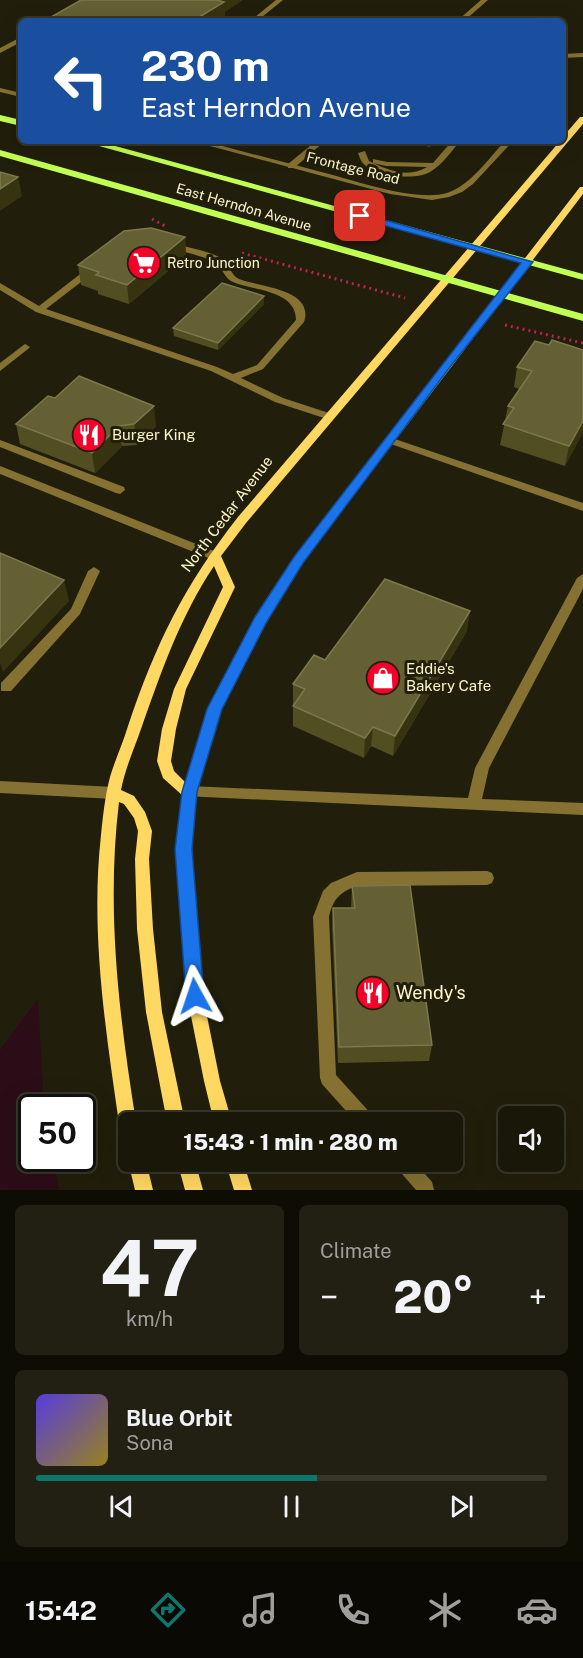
<!DOCTYPE html>
<html lang="en">
<head>
<meta charset="utf-8">
<style>
  :root { --surface:#191708; --page:#222012; --text:#f1f3f6; --muted:#9f9f9c; --line:#373629; --accent:#0f766e }
  body { margin:0; font-family:"Public Sans",sans-serif; background:var(--page); color:var(--text); height:100vh; display:flex; flex-direction:column; font-size:22px; white-space:nowrap }
  * { box-sizing:border-box; margin:0 }
  p { font-size:20px; color:var(--muted) }
  .icon { flex:none; width:33px; height:33px; fill:none; stroke:currentColor; stroke-width:2; stroke-linecap:round; stroke-linejoin:round }
  .map { position:relative; height:1190px; overflow:hidden }
  .details { display:flex; flex-direction:column; gap:15px; padding:15px; background:#0e0d04; flex:1 }
  .details>* { flex:none }
  .hud { position:absolute; left:18px; top:18px; width:548px; height:126px; border-radius:9px; box-shadow:0 6px 24px #0002,0 0 0 2px var(--line); background:#1a4fa0; color:#fff; overflow:hidden }
  .tools { position:absolute; left:498px; top:1106px; display:grid; gap:12px }
  .tools a { display:grid; place-items:center; width:66px; height:66px; border-radius:9px; background:var(--surface); box-shadow:0 6px 24px #0002,0 0 0 2px var(--line); font-size:30px }
  .speed { position:absolute; left:18px; top:1094px; display:flex; gap:12px; font-size:30px; font-weight:700; text-align:center }
  .speed>* { display:grid; place-content:center; width:78px; height:78px; border-radius:50%; background:var(--surface); box-shadow:0 6px 24px #0002,0 0 0 2px var(--line); line-height:1 }
  .speed .limit { border:3px solid #111; border-radius:9px; background:#fff; color:#111 }
  .pin { position:absolute; display:grid; place-items:center; width:51px; height:51px; color:#fff; margin:-26px; border-radius:12px; box-shadow:0 3px 9px #0006 }
  .me { position:absolute; width:66px; margin:-33px; rotate:355deg; stroke-linejoin:round; filter:drop-shadow(0 0 4px #0008) }
  .turn { display:flex; align-items:center; gap:21px; height:126px; padding:0 24px; font-size:27px }
  .turn .icon { width:78px; height:78px; stroke-width:2.5 }
  .turn b { display:block; font-size:42px; line-height:51px }
  .big { font-size:45px; font-weight:800; line-height:1.1 }
  .details .widget { flex:1; display:flex; flex-direction:column; justify-content:center; gap:9px; min-width:0; padding:0 21px; border-radius:9px; background:var(--page) }
  .details .dial { align-items:center; gap:0 }
  .dial b { font-size:78px; line-height:1 }
  .song { display:flex; align-items:center; gap:18px }
  .cover { width:72px; height:72px; border-radius:9px; background:linear-gradient(135deg,hsl(250 70% 55%),hsl(50 70% 35%)) }
  .played { height:6px; border-radius:3px; background:linear-gradient(90deg,var(--accent) 55%,var(--line) 55%) }
  .keys { display:flex; justify-content:space-around; direction:ltr }
  .heat { display:flex; justify-content:space-between; align-items:center; font-size:33px; direction:ltr }
  .details .tiles { flex:1; display:grid; gap:15px; grid-template-columns:1fr 1fr }
  .widget:last-child { grid-column:span 2 }
  .trip { position:absolute; left:118px; top:1112px; width:345px; height:60px; border-radius:9px; background:var(--surface); box-shadow:0 6px 24px #0002,0 0 0 2px var(--line); font-weight:800; line-height:60px; text-align:center }
  .tabs { display:flex; height:96px; justify-content:space-around; align-items:center; background:#0a0903; color:var(--muted) }
  .tabs .icon { width:42px; height:42px }
  .tabs .on { color:var(--accent) }
  .tabs b { font-size:27px; color:var(--text) }
  .map>svg:first-child { display:block }
  .green { fill:#2c0d17 }
  .lines { fill:none; stroke-linecap:round; stroke-linejoin:round }
  .path { stroke:#bc2255; stroke-width:3; stroke-dasharray:2 4; stroke-linecap:butt }
  .service { fill:#857131; fill-rule:evenodd }
  .minor { fill:#857131; fill-rule:evenodd }
  .secondary { fill:#ffd862; fill-rule:evenodd }
  .primary { fill:#c1ff52; fill-rule:evenodd }
  .wall { fill:#514e22 }
  .shaded-wall { fill:#363311 }
  .building { fill:#646034; stroke:#7c784c; stroke-width:1.5 }
  .route { fill:#1a73e8; stroke:#114b97; stroke-width:1.5 }
  .labels { text-anchor:middle; stroke-width:6; stroke-linejoin:round; paint-order:stroke }
  .far-street-label { font-size:14px; fill:#fff7cb; stroke:#211f0b }
  .far-poi-label { font-size:14px; fill:#fff7cb; stroke:#211f0b; text-anchor:start }
  .poi-label { font-size:15px; fill:#fff7cb; stroke:#211f0b; text-anchor:start }
  .street-label { font-size:15px; fill:#fff7cb; stroke:#211f0b }
  .near-poi-label { font-size:18px; fill:#fff7cb; stroke:#211f0b; text-anchor:start }
</style>
</head>
<body>
<div class="map">
<svg width="583" height="1190" viewBox="0 0 583 1190">
  <rect width="100%" height="100%" fill="#211f0b"/>
  <path class="green" d="M38,998l6,109h-12v51h21l6,32h-59v-140z"/>
  <g class="lines">
    <path class="path" d="M152,219l15,8
      M242,253l163,45
      M505,325l78,18"/>
    <path class="service" d="M276,0h7l-26,21h-7z
      M481,0h7l-24,21h-7z
      M21,37v5l-21,11v-5z
      M316,141h9l-31,27h-6v-4z
      M452,141h8c-9,11 -18,24 -30,31 -15,9 -58,4 -68,-10 -2,-3 -3,-6 -4,-9l7,-2 4,10 4,2v-4l14,3 46,1zM373,163l13,3 41,1c-17,11 -37,4 -54,-4z
      M172,243c14,4 37,8 49,15 9,5 9,17 18,21 20,8 76,10 65,43l-41,47 -22,9 42,20 49,16 1,2 -1,2h-8l-49,-16 -64,-31 -175,-59 -36,-22v-7l39,23 49,-38h6v4l-48,37 171,58 16,7 24,-9 39,-45c0,-30 -42,-29 -63,-38 -10,-4 -10,-16 -19,-20 -13,-7 -31,-10 -45,-14v-4z
      M25,344l5,3 -2,2 -28,22v-8z
      M389,437l194,66v8l-198,-69 -1,-2 1,-2z
      M0,440l124,47 1,3 -5,4 -4,-1 -116,-46z
      M0,466l219,87 2,3 -2,3h-8l-211,-85z
      M94,567l6,4 -20,43 -69,77h-10v-8l70,-74 17,-38z
      M583,574v15l-94,179 -7,31 101,4v12l-399,-19 -2,-4 2,-4 5,-2 279,12 7,-30 102,-190z
      M487,871l5,2 2,5 -2,5 -5,2 -130,1c-17,6 -24,13 -28,31l7,158 37,41 3,6h-20l-34,-38 -2,-6 -7,-161 10,-26 8,-8 26,-11z
      M393,1161h21l18,21 2,8h-18l-20,-23z"/>
    <path class="minor" d="M583,53v4l-21,1v-4z
      M0,88l21,5v4l-21,-5z
      M191,141h13c40,11 80,21 121,32 31,8 91,29 122,20 24,-8 41,-34 58,-52h8l-40,43 -11,8 -13,5 -17,3 -42,-6z
      M0,781l113,6 5,2 2,4 -2,4 -5,2 -113,-6z"/>
    <path class="secondary" d="M580,117h3v7l-337,399 -25,33 14,31 -49,102 -10,40 -5,32 3,10 11,11 23,-73 57,-106 29,-46 286,-370h3v7l-281,369 -28,45 -52,101 -26,83 -6,57 13,147 17,85 12,41h-18l-10,-41 -17,-85 -11,-147 6,-54 -19,-17 -6,-17 5,-32 12,-40 49,-102 -9,-21c-34,51 -53,106 -73,163 -7,20 -16,40 -20,61l13,6 11,16 7,19 -3,28 4,70 9,83 23,110h-18l-21,-110 -9,-83 -2,-70 3,-28 -4,-13 -10,-14 -5,-2c-13,108 0,213 17,320h-7v17l-6,-3 -3,-6c-14,-97 -30,-197 -19,-295 2,-19 4,-39 9,-58 5,-17 13,-34 18,-51 28,-83 56,-140 110,-209l322,-376h2v-3z
      M129,1159v2h17l7,29h-18l-7,-29z
      M177,1161h18l8,29h-18z
      M225,1161h18l9,29h-18z"/>
    <path class="primary" d="M0,115l21,5v6l-21,-5z
      M81,141h16l486,133v6z
      M0,150l583,164v7l-583,-165z"/>
  </g>
  <path class="wall" d="M403,141h33l-6,6z
    M185,237l1,19 -57,48 -31,-10v-3l-17,-6 -3,-20z
    M264,304l-46,46 -44,-14 -1,-8z
    M549,345l34,5v82l-18,34 -65,-21 8,-39 11,-17 -5,-2 3,-20z
    M55,398l101,28 -19,19 -15,1 -27,27 -75,-29 -4,-20z
    M467,631l-74,125 -22,-10 -7,12 -71,-32v-20l1,-2h-1v-20l32,-24z
    M352,886l80,159 -3,16 -91,2 -6,-137 1,-18h18z"/>
  <path class="shaded-wall" d="M217,0h26l-18,12v6l-5,3h-27z
    M430,141h6l-6,6z
    M18,177l4,19 -22,15v-22z
    M185,237l1,19 -57,48 -2,-19z
    M264,296v8l-46,46v-7z
    M154,406l2,20 -19,19 -3,-21z
    M583,421v11l-18,34 4,-20z
    M119,426l3,20 -27,27 -3,-20z
    M64,580l5,21 -66,71 -3,-9v-15z
    M470,611l-3,20 -74,125 2,-20z
    M373,727l-2,19 -7,12 1,-20z"/>
  <path class="building" d="M81,0h136l7,2 -31,19h-149z
    M0,172l18,5 -18,12z
    M151,228l34,9 -58,48 -31,-10 3,-3 -21,-7 46,-34z
    M222,283l42,13 -46,47 -45,-15z
    M552,340l31,10v71l-14,25 -66,-22 11,-16 -6,-2 24,-35 -15,-4 18,-26 14,4z
    M79,376l75,30 -20,18 -15,2 -27,27 -76,-29 32,-28 7,2z
    M0,553l64,27 -64,68z
    M385,579l85,32 -75,125 -22,-9 -8,11 -72,-32 12,-17 -12,-5 21,-29 11,5z
    M410,885l22,160 -93,2 -6,-139h22l-3,-22z"/>
  <path class="route" d="M360,213l173,49 -83,105 -147,196 -37,60 -44,86 -25,83 -5,57 12,147 -2,6 -7,3 -6,-3 -3,-6 -11,-147 7,-57 25,-83 48,-92 39,-60 227,-294 -164,-45v-4z"/>
  <defs>
    <symbol id="supermarket-disc" viewBox="-11 -11 22 22"><circle r="9.5" fill="#f6002a" stroke="#211f0b"/><path d="M-6-5.5h2.5l.6 2H6L4.5 2H-2.5L-4.4-4H-6ZM-1.5 3.2a1.3 1.3 0 1 0 .1 0ZM3 3.2a1.3 1.3 0 1 0 .1 0Z" fill="#fff"/></symbol>
    <symbol id="restaurant-disc" viewBox="-11 -11 22 22"><circle r="9.5" fill="#f6002a" stroke="#211f0b"/><path d="M-5-6h1v4h1v-4h1v4h1v-4h1v5L-1.5 .5V6h-2V.5L-5-1ZM5-6V6H3V1.5H1.5Q1.5-4 5-6Z" fill="#fff"/></symbol>
    <symbol id="shop-disc" viewBox="-11 -11 22 22"><circle r="9.5" fill="#f6002a" stroke="#211f0b"/><path d="M-5-2.5h2.3a2.7 3.5 0 0 1 5.4 0H5L5.5 6h-11ZM-1.5-2.5h3a1.5 2.3 0 0 0-3 0Z" fill="#fff"/></symbol>
  </defs>
  <g fill-rule="evenodd">
    <use href="#supermarket-disc" x="125" y="244" width="38" height="38"/>
    <use href="#restaurant-disc" x="70" y="416" width="38" height="38"/>
    <use href="#shop-disc" x="364" y="659" width="38" height="38"/>
    <use href="#restaurant-disc" x="354" y="974" width="38" height="38"/>
  </g>
  <g class="labels">
    <g class="far-street-label">
      <text transform="translate(353 168) rotate(14)" y="5">Frontage Road</text>
      <text transform="translate(244 207) rotate(16)" y="5">East Herndon Avenue</text>
    </g>
    <g class="far-poi-label">
      <text x="167" y="268">Retro Junction</text>
    </g>
    <g class="poi-label">
      <text x="112" y="440">Burger King</text>
      <text x="406" y="674">Eddie's<tspan x="406" dy="17">Bakery Cafe</tspan></text>
    </g>
    <g class="street-label">
      <text transform="translate(227 514) rotate(-53)" y="5">North Cedar Avenue</text>
    </g>
    <g class="near-poi-label">
      <text x="396" y="999">Wendy's</text>
    </g>
  </g>
</svg>
<div class="tools">
<a><svg class="icon" aria-label="sound" viewBox="0 0 24 24"><path d="M4 9h4l5-4v14l-5-4H4zM17 9q2 3 0 6"/></svg></a>
</div>
<div class="speed"><div class="limit">50</div></div>
<div class="pin" style="left:360px;top:216px;background:#d93025"><svg class="icon" aria-label="arrive" viewBox="0 0 24 24"><path d="M6 21V4h12l-3 4 3 4H6"/></svg></div>
<svg class="me" style="left:195px;top:996px" viewBox="-20 -20 40 40"><path d="M0-17L14 15 0 8-14 15z" fill="#1a73e8" stroke="#fff" stroke-width="4"/></svg>
<div class="trip">15:43 · 1 min · 280 m</div>
<div class="hud">
<div class="turn"><svg class="icon" aria-label="left" viewBox="0 0 24 24"><path d="M17 20v-9H6M10 6l-5 5 5 5"/></svg><div><b>230 m</b>East Herndon Avenue</div></div>
</div>
</div>
<section class="details">
<div class="tiles">
<div class="widget dial"><b>47</b><p>km/h</p></div>
<div class="widget"><p>Climate</p>
<div class="heat"><a>−</a><b class="big">20°</b><a>+</a></div>
</div>
<div class="widget">
<div class="song"><i class="cover"></i><div><b>Blue Orbit</b><p>Sona</p></div></div>
<div class="played"></div>
<div class="keys"><svg class="icon" aria-label="previous" viewBox="0 0 24 24"><path d="M18 5L8 12l10 7zM5 5v14"/></svg><svg class="icon" aria-label="pause" viewBox="0 0 24 24"><path d="M8 5v14M16 5v14"/></svg><svg class="icon" aria-label="next" viewBox="0 0 24 24"><path d="M6 5l10 7-10 7zM19 5v14"/></svg></div>
</div>
</div>
</section>
<nav class="tabs">
<b>15:42</b>
<svg class="icon on" aria-label="directions" viewBox="0 0 24 24"><path d="M12 3l9 9-9 9-9-9zM9 14v-3h6M13 9l2 2-2 2"/></svg>
<svg class="icon" aria-label="music" viewBox="0 0 24 24"><path d="M9 18V5l10-2v13"/><circle cx="6" cy="18" r="3"/><circle cx="16" cy="16" r="3"/></svg>
<svg class="icon" aria-label="phone" viewBox="0 0 24 24"><path d="M5 4h4l2 5-3 2q2 4 5 5l2-3 5 2v4C11 20 4 13 5 4z"/></svg>
<svg class="icon" aria-label="climate" viewBox="0 0 24 24"><path d="M12 3v18M4 7l16 10M4 17L20 7"/></svg>
<svg class="icon" aria-label="car" viewBox="0 0 24 24"><path d="M5 17H2v-5l4-1 3-4h7l3 4 3 1v5h-3M9 17h6M6 11h13"/><circle cx="7" cy="17" r="2"/><circle cx="17" cy="17" r="2"/></svg>
</nav>
</body>
</html>
